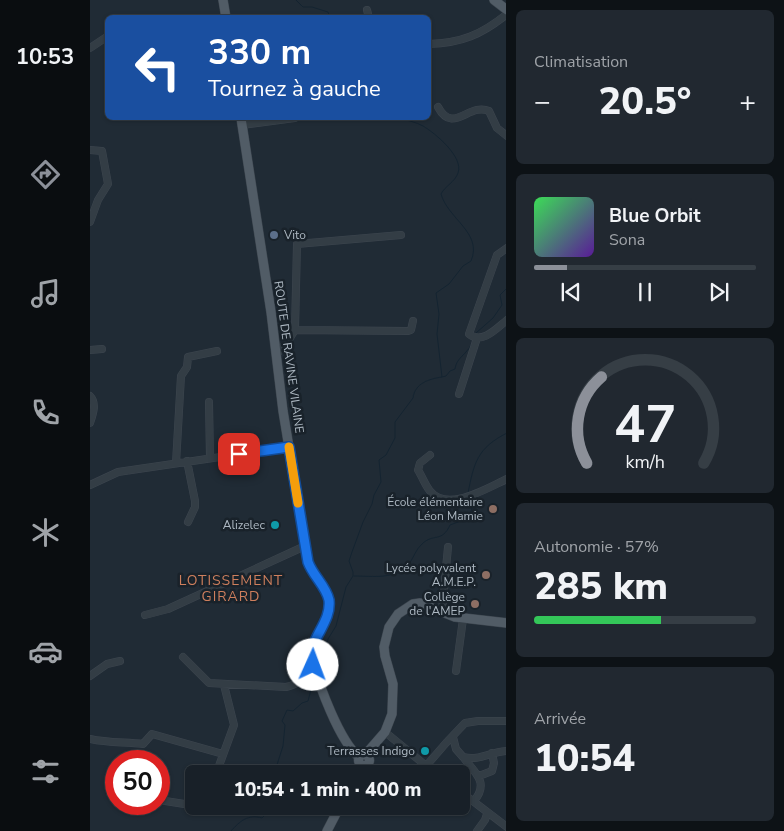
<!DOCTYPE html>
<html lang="fr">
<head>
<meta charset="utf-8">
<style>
  :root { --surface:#182028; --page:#212830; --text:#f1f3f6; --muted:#9fa3a8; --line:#363e45; --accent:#8c9099 }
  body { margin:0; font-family:"Nunito Sans",sans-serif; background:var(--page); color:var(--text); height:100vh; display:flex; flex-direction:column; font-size:19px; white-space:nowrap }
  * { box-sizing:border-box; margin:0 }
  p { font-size:16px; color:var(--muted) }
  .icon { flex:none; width:28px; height:28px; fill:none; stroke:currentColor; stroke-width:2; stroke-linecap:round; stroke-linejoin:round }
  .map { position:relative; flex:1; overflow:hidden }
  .details { display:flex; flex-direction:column; gap:10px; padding:10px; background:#0d1216; width:278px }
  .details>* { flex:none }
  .hud { position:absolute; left:15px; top:15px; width:326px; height:105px; border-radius:8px; box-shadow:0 1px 4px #0004,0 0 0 1px var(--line); background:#1a4fa0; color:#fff; overflow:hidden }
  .speed { position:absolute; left:15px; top:750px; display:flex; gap:10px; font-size:25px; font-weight:700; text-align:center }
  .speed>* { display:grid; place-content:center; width:65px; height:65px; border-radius:50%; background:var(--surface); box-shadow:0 1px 4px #0004,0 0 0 1px var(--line); line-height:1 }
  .speed .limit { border:8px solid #d22; background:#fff; color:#111 }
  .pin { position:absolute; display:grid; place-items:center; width:42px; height:42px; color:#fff; margin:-21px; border-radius:10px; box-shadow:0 2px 8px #0006 }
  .me { position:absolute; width:55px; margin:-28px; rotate:2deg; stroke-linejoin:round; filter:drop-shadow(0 0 4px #0008) }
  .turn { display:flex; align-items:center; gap:18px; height:105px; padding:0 20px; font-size:22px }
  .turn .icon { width:65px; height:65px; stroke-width:2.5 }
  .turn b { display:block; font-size:35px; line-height:42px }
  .big { font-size:38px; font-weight:800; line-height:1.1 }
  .details .card { flex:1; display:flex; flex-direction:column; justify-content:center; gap:8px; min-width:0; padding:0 18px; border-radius:8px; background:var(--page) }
  .details .dial { align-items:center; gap:0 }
  .dial svg { height:130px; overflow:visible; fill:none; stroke:var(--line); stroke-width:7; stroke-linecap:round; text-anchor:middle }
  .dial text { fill:var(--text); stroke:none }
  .song { display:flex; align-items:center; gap:15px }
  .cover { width:60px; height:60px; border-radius:8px; background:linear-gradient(135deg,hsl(130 70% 55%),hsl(270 70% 35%)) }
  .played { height:5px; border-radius:2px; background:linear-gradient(90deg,var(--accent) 15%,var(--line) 15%) }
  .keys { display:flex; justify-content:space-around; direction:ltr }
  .heat { display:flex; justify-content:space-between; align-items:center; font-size:28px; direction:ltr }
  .charge { height:8px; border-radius:4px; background:linear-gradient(90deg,#34c759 57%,var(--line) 0) }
  .trip { position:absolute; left:95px; top:765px; width:285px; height:50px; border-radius:8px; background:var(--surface); box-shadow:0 1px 4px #0004,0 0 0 1px var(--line); font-weight:800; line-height:50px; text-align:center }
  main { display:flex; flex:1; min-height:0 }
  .dock { display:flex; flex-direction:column; width:90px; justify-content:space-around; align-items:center; background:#0a0d10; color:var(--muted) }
  .dock .icon { width:35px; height:35px }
  .dock .current { color:var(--accent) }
  .dock b { font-size:22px; color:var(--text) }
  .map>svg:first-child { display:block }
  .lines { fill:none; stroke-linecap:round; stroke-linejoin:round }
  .stream { stroke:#142431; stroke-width:1 }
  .minor-casing { stroke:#3d464f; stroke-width:8 }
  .major-casing { stroke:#3d464f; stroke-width:10 }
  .minor { stroke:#333d45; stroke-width:7 }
  .major { stroke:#515c66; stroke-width:9 }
  .route-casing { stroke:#114b97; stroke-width:12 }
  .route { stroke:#1a73e8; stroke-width:9 }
  .slow { stroke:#f59e0b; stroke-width:9 }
  .service-dot { fill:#5c6f8a; stroke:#19222a; stroke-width:2 }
  .education-dot { fill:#8d6e63; stroke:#19222a; stroke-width:2 }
  .culture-dot { fill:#0f9aa8; stroke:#19222a; stroke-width:2 }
  .labels { text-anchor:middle; stroke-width:5; stroke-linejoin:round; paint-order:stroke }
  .poi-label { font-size:12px; fill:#adb8c2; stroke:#19222a; text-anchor:end }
  .street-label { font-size:12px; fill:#adb8c2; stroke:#19222a }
  .neighbourhood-label { font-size:14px; letter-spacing:1px; fill:#ce7f5d; stroke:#19222a }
</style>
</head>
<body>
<main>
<nav class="dock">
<b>10:53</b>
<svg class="icon current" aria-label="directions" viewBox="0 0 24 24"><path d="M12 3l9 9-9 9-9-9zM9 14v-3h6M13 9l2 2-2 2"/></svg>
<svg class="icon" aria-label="music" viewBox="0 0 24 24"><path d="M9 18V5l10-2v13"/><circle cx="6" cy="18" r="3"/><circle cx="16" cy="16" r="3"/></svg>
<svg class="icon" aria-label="phone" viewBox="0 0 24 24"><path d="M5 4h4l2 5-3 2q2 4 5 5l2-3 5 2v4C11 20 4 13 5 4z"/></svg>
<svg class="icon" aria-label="climate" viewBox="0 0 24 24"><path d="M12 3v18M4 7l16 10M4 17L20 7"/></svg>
<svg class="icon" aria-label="car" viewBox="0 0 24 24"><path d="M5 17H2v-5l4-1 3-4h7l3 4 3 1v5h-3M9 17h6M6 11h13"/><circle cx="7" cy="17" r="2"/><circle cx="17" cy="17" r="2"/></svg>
<svg class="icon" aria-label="filters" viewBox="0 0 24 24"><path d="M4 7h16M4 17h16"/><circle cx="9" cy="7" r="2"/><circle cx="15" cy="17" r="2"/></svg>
</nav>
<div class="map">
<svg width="417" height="831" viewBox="0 0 417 831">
  <rect width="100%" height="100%" fill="#202b35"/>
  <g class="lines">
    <path class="stream" d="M206,0l7,7h9l16,5 2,6
      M386,333l17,-15 9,-13 -2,-10 7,-7
      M352,377l4,-1 4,-5 5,-2c1,-11 12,-15 16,-24
      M378,493c6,-30 9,-45 39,-60
      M264,576c19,0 42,4 55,-12 5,-7 7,-15 13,-20 11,-11 20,-1 28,-19l19,-7 3,-10
      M229,667l5,-10 4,-18 8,-13 10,-39 7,-11v-4l-4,-11 3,-9 11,-30 9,-18 2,-9 7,-13 -2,-22 7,-5 9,-17v-16l18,-24c2,-15 16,-19 29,-21l-5,-43 2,-20 -3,-21 13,-9 14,-18 8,-5c12,-28 -23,-42 -30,-67 4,-8 14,-12 17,-21 6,-16 -23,-40 -35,-47 -7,-4 -15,-5 -22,-8
      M184,774l9,-28 2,-21 -3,-4 5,-11 6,1 9,-8 6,-2 6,-23
      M141,831c9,-10 17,-17 31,-13l2,-2 -2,-10"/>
    <defs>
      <path id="minor" d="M277,10l2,8
        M339,44c32,-1 52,-9 78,-30
        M0,48l18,-12
        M348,107c15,28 31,-5 51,4l8,17 10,8
        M152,125l53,-7
        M0,150l12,1 6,33 -10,16 -8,22
        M417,248l-10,7 -28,79c13,11 28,-6 38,-14
        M205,330l113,1 3,-1 2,-9
        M0,350l12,-1
        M187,354l13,-16 5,-8 2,-86 104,-9
        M369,394l18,-56
        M0,396c7,7 3,18 0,27
        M119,402l1,56
        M340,455l-10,8 -2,7c4,6 7,15 12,21 17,22 57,-3 77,-12
        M97,461l8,40v6l-7,15
        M86,463l5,-87 6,-9 1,-10 29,-6
        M0,485l28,-13 171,-25
        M352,611l6,-64
        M55,615l23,-6 137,-63
        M93,657l26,26 77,4c14,-3 19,-10 27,-22
        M366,671l7,-52
        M0,676l17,-12 13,-3
        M295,732l51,42
        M363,737l3,12 7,8c17,4 26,-5 44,-6
        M0,739c17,4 35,3 53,5l9,-10 71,20
        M373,757c11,15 27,25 11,44
        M336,766l20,-23 19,-20 13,-2h29
        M126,774l18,-49 -10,-40
        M389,776l13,-5 2,-8 -2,-10
        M371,792l46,35
        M69,800l38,6
        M387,831l8,-11 2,-6"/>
      <path id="major" d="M133,0l3,18
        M404,0l13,10
        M151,118l30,194 12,99 25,152c5,13 19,23 21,37 3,23 -19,36 -18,58 8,26 28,83 48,99
        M268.5 760a5.5 5.5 0 1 1 11 0a5.5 5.5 0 1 1-11 0Z
        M275,755l20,-23 7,-18 1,-30 -8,-28 -1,-9 5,-20 9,-13 15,-10 7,-1 35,14 52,6
        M237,831l13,-25"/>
    </defs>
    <use href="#minor" class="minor-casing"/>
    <use href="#major" class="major-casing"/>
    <use href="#minor" class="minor"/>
    <use href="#major" class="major"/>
  </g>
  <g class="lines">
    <defs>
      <path id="route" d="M149,454l50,-7 19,115c5,14 18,24 21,38 3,25 -24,40 -16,65"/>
    </defs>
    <use href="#route" class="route-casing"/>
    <use href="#route" class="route"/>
    <path class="slow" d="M199,447l9,56"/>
  </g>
  <circle class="service-dot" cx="184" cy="235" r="5"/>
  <g class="education-dot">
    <circle cx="403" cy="509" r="5"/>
    <circle cx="396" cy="575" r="5"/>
    <circle cx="385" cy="604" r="5"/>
  </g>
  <g class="culture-dot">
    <circle cx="185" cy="525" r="5"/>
    <circle cx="335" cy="751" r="5"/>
  </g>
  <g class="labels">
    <g class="poi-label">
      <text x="194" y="239" text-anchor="start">Vito</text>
      <text x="393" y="506">École élémentaire<tspan x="393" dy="14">Léon Mamie</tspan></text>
      <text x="175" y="529">Alizelec</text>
      <text x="386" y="572">Lycée polyvalent<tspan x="386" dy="14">A.M.E.P.</tspan></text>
      <text x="375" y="601">Collège<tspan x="375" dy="14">de l'AMEP</tspan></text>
      <text x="325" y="755">Terrasses Indigo</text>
    </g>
    <g class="street-label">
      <text transform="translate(199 357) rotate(82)" y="4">ROUTE DE RAVINE VILAINE</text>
    </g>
    <g class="neighbourhood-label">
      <text x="141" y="585">LOTISSEMENT<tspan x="141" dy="16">GIRARD</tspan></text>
    </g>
  </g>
</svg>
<div class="speed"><div class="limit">50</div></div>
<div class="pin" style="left:149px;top:454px;background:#d93025"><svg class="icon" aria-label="arrive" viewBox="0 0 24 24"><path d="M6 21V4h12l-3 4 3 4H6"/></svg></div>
<svg class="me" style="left:223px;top:665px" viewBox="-20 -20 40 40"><circle r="19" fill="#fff"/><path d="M0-13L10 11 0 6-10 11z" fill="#1a73e8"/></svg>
<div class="trip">10:54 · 1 min · 400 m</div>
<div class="hud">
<div class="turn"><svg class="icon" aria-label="left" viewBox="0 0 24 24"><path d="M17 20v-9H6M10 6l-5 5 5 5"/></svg><div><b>330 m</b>Tournez à gauche</div></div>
</div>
</div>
<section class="details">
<div class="card"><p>Climatisation</p>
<div class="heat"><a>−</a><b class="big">20.5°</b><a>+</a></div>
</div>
<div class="card">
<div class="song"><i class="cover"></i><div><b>Blue Orbit</b><p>Sona</p></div></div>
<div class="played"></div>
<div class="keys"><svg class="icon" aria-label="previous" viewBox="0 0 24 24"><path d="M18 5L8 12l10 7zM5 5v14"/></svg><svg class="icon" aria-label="pause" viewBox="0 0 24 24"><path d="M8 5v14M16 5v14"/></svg><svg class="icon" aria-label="next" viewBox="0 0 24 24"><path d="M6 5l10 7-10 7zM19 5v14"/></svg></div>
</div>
<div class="card dial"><svg viewBox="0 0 100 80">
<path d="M14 69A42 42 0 1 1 86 69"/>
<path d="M14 69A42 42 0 0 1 23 16" stroke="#8c9099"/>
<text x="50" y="56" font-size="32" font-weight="700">47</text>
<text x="50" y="72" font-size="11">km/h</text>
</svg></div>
<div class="card"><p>Autonomie · 57%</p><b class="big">285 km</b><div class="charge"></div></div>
<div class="card"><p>Arrivée</p><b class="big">10:54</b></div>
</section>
</main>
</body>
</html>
